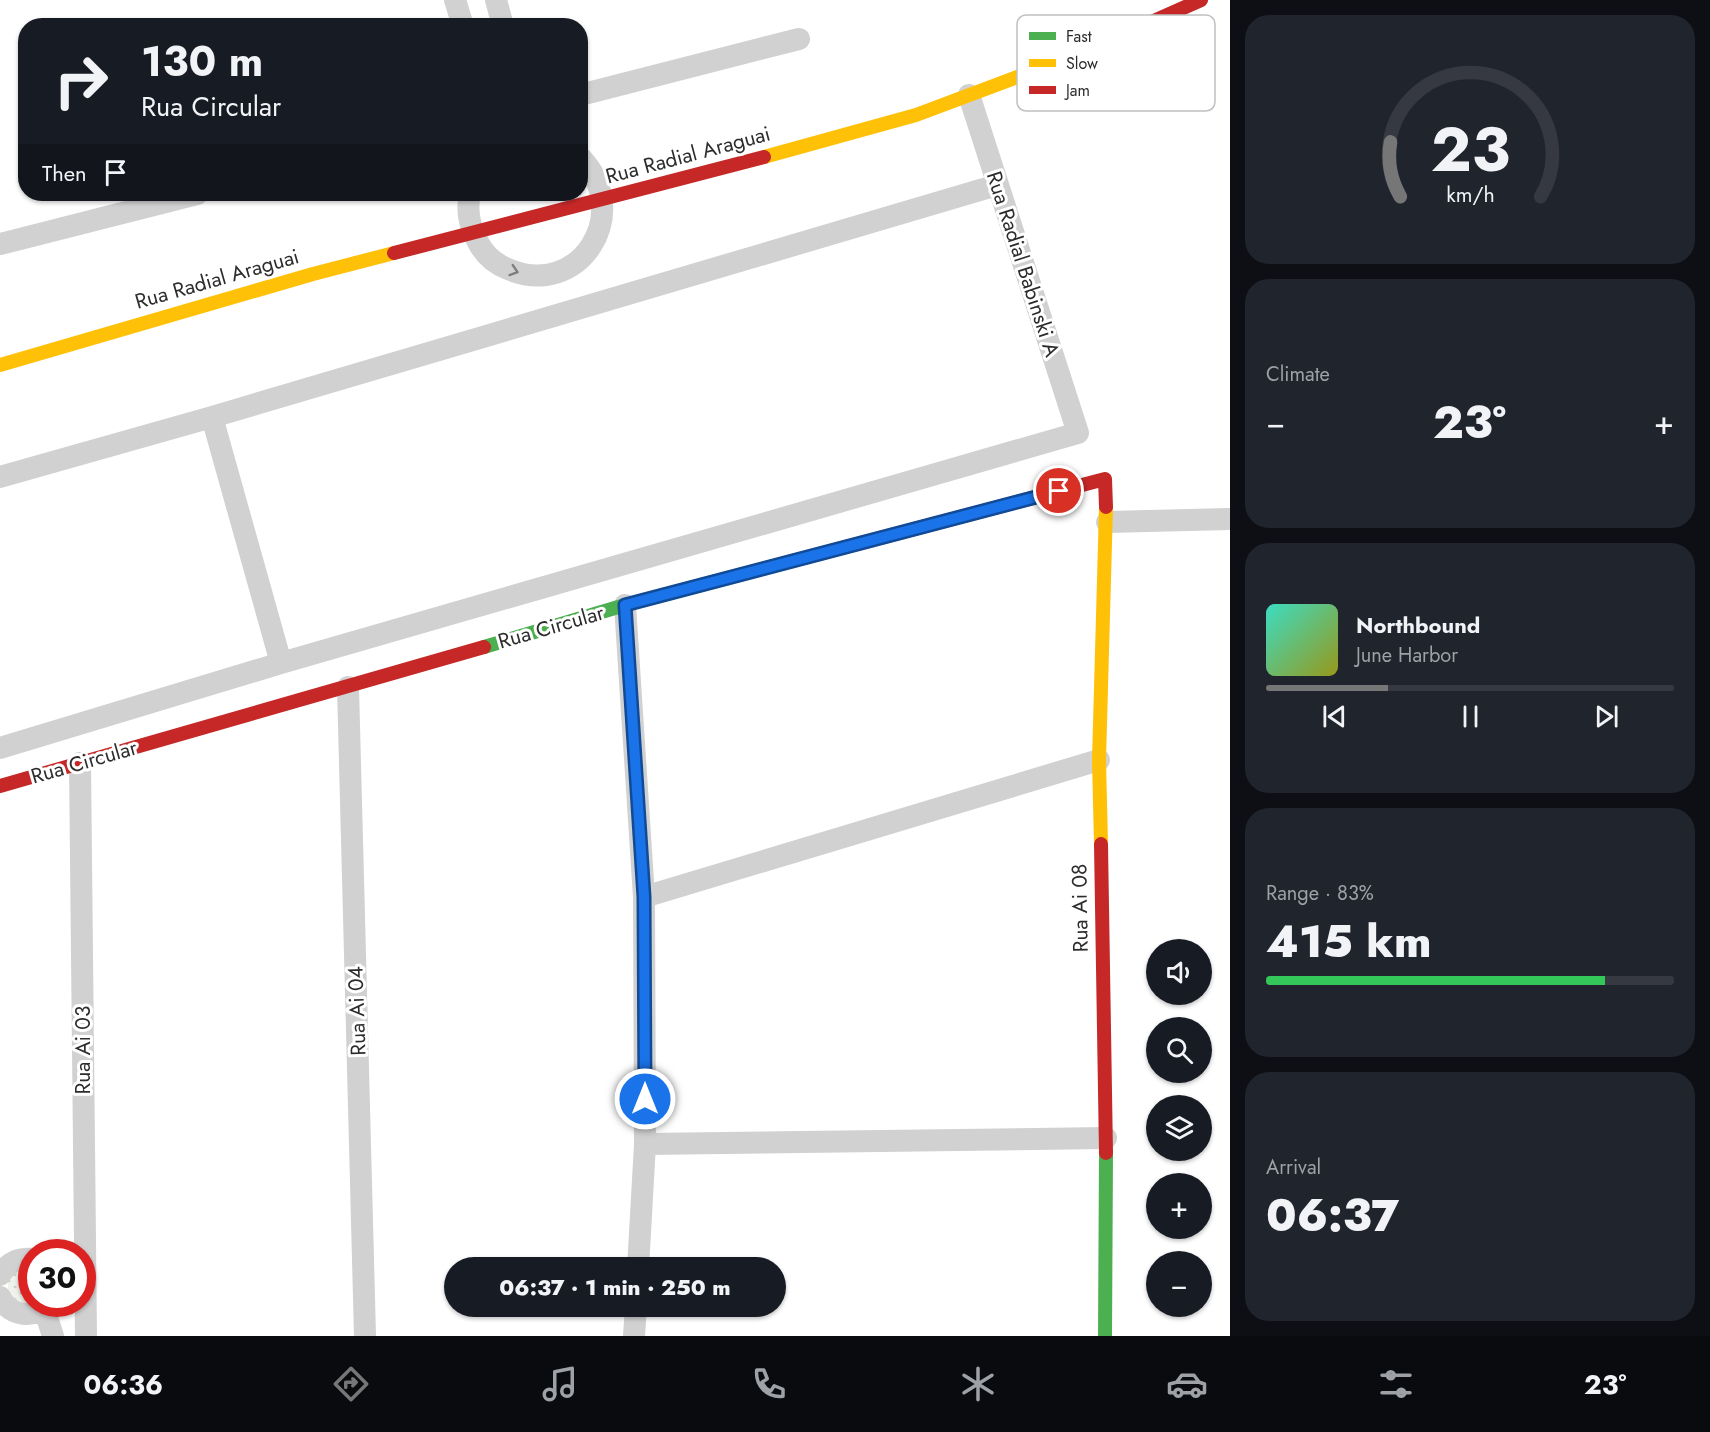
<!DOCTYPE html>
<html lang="en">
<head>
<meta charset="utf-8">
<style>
  :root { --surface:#171b24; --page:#20242c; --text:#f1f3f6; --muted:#9ea1a6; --line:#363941; --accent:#767676 }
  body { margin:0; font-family:Jost,sans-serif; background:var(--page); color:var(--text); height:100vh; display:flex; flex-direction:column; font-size:22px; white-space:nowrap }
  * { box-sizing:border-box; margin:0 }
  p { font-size:20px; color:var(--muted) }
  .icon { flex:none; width:33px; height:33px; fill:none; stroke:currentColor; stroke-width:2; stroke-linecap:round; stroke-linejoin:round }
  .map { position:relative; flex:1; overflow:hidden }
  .drawer { display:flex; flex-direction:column; gap:15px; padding:15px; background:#0d0f14; width:480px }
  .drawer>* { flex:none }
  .hud { position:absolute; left:18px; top:18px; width:570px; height:183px; border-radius:24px; box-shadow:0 2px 4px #0004; background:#171b24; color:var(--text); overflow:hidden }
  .controls { position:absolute; left:1146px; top:939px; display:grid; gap:12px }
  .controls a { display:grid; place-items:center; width:66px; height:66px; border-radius:50%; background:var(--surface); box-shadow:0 2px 4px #0004; font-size:30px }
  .speed { position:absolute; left:18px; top:1239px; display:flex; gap:12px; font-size:30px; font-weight:700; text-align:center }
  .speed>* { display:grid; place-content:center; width:78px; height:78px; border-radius:50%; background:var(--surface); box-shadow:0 2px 4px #0004; line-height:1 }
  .speed .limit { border:9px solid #d22; background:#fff; color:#111 }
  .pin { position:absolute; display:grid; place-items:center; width:51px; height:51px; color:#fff; margin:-26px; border:3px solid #fff; border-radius:50%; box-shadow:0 2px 6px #0007 }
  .me { position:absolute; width:66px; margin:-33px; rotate:0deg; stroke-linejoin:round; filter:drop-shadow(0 0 4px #0008) }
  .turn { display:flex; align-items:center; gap:21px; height:126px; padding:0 24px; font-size:27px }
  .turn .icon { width:78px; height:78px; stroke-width:2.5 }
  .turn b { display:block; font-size:42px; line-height:51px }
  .then { display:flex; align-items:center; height:57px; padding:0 24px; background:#0003; gap:12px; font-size:22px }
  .big { font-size:45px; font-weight:800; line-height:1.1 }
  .drawer .tile { flex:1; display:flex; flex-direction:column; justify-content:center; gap:9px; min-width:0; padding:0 21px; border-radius:24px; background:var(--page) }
  .drawer .dial { align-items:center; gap:0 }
  .dial svg { height:156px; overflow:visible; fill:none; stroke:var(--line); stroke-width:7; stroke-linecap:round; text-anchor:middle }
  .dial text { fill:var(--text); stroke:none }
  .song { display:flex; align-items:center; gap:18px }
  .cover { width:72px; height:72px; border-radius:9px; background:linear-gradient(135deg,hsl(170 70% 55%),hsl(60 70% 35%)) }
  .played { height:6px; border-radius:3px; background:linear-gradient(90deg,var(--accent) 30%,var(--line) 30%) }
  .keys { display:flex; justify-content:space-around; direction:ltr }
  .heat { display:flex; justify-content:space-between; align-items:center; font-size:33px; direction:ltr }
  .charge { height:9px; border-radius:4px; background:linear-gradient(90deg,#34c759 83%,var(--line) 0) }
  .trip { position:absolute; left:444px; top:1257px; width:342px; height:60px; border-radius:30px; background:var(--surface); box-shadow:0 2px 4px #0004; font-weight:800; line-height:60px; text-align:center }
  .dock { display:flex; height:96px; justify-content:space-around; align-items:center; background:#090b0e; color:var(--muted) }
  .dock .icon { width:42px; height:42px }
  .dock .on { color:var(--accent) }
  .dock b { font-size:27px; color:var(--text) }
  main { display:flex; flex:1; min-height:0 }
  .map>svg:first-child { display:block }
  .grass { fill:url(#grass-dots) }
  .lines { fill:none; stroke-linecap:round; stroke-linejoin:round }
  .street { stroke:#d1d1d1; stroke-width:22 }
  .fast { stroke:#4caf50; stroke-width:14 }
  .slow { stroke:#ffc107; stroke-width:14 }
  .jam { stroke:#c62828; stroke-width:14 }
  .oneway { stroke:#7e7e7e }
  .route-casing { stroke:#114b97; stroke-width:15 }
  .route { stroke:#1a73e8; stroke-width:10 }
  .labels { text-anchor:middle; stroke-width:6; stroke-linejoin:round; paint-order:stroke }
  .street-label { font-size:21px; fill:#2c2c2c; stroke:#fff }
  .key { fill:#fff; stroke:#c0c0c0; stroke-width:1.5 }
  .key-label { font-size:16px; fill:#2c2c2c }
</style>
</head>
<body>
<main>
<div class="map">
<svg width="1230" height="1336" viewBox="0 0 1230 1336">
  <defs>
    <pattern id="grass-dots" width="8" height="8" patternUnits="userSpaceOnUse" patternTransform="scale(1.5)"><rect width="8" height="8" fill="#eff3eb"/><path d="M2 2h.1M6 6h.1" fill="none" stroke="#cdd0ca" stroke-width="1.8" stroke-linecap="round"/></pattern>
  </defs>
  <rect width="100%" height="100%" fill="#fff"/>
  <path class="grass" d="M31,1268l1,36 -9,1 -15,-12v-13l8,-10z"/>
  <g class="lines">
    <path class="street" d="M455,0l8,26
      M496,0l7,26
      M580,95l219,-56
      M470,194c-4,16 0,34 8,48 6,12 17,22 30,27 71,31 127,-56 72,-112
      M0,244l197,-50
      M212,417l69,246
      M0,477l212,-60 785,-232
      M1107,522l123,-3
      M625,605l19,292 1,247 -7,124
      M348,687l17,649
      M0,748l281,-85 797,-230 -109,-338
      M80,763l6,573
      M644,897l455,-137
      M645,1144l461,-6
      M0,1275c8,-12 17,-18 32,-16
      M0,1297c10,19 33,23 48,7
      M44,1308l9,28
      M634,1336l2,-30"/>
    <path class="fast" d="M484,647l141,-42 179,-47
      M1105,1336l1,-183"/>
    <path class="slow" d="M764,157l152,-42 168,-63
      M0,365l313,-91 81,-21
      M1101,844l-2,-84 7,-253"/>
    <path class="jam" d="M1084,52l117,-52
      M394,253l370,-96
      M804,558l301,-79 1,28
      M0,786l484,-139
      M1101,844l5,309"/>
  </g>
  <defs><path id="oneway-chevron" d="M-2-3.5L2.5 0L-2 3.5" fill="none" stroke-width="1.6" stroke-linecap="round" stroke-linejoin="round" transform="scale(1.5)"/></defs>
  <use class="oneway" href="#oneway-chevron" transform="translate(514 271) rotate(18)"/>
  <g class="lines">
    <defs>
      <path id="route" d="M645,1099l-1,-202 -19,-292 434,-114"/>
    </defs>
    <use href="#route" class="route-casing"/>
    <use href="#route" class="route"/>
  </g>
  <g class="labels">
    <g class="street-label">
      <text transform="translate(688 155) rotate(-15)" y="7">Rua Radial Araguai</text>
      <text transform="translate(1023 264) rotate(72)" y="7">Rua Radial Babinski A</text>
      <text transform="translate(217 279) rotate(-16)" y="7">Rua Radial Araguai</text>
      <text transform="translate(551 627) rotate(-16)" y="7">Rua Circular</text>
      <text transform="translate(84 762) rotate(-16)" y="7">Rua Circular</text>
      <text transform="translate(1080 908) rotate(-91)" y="7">Rua Ai 08</text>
      <text transform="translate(357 1011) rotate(-92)" y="7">Rua Ai 04</text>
      <text transform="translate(83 1050) rotate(-90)" y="7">Rua Ai 03</text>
    </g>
  </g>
  <rect x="1017" y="15" width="198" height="96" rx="9" class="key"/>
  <rect x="1029" y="32" width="27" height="8" fill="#4caf50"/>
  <rect x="1029" y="59" width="27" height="8" fill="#ffc107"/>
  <rect x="1029" y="86" width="27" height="8" fill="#c62828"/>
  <g class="key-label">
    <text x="1066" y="42">Fast</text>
    <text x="1066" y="69">Slow</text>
    <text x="1066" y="96">Jam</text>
  </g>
</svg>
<div class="controls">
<a><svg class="icon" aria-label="sound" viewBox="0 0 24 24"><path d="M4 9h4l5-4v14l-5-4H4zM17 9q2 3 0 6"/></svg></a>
<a><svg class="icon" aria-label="search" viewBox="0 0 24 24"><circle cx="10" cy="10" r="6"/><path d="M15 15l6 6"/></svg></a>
<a><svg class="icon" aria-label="layers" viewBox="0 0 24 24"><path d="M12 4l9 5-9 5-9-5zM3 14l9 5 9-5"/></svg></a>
<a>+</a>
<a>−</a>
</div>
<div class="speed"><div class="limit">30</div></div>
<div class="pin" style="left:1059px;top:491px;background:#d93025"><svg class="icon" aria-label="arrive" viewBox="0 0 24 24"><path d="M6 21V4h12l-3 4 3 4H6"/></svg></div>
<svg class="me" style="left:645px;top:1099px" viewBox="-20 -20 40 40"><circle r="17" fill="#1a73e8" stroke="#fff" stroke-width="3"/><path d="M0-11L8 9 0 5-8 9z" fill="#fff"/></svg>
<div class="trip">06:37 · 1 min · 250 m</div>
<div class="hud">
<div class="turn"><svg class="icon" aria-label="right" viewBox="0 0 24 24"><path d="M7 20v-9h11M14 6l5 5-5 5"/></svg><div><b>130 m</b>Rua Circular</div></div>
<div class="then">Then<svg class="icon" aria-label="arrive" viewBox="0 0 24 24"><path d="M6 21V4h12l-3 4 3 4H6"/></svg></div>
</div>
</div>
<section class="drawer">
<div class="tile dial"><svg viewBox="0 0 100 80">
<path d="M14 69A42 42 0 1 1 86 69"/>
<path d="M14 69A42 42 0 0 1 9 41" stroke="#767676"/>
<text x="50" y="56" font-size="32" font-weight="700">23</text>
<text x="50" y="72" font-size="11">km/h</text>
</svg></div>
<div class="tile"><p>Climate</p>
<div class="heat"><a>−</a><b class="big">23°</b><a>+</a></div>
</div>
<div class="tile">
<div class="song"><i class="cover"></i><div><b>Northbound</b><p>June Harbor</p></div></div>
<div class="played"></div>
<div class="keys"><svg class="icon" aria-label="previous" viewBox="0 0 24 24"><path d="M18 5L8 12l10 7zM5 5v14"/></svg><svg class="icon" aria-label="pause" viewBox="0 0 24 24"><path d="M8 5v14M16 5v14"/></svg><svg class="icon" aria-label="next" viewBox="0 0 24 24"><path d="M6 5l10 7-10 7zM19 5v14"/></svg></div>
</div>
<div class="tile"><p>Range · 83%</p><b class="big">415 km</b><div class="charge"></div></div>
<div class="tile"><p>Arrival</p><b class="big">06:37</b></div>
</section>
</main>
<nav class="dock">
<b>06:36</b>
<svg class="icon on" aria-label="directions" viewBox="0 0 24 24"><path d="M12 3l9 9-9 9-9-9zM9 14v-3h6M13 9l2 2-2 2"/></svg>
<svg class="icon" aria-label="music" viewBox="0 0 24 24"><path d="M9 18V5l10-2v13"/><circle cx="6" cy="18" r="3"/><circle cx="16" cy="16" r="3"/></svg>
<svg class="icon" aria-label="phone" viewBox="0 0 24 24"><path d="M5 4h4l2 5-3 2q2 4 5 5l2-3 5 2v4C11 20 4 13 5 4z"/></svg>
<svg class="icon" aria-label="climate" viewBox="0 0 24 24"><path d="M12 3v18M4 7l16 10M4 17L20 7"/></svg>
<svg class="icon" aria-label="car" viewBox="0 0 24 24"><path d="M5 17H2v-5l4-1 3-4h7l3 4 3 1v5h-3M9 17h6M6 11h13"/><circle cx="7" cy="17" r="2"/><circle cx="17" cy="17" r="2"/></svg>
<svg class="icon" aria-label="filters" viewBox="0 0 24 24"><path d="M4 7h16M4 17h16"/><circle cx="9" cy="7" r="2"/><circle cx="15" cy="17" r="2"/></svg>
<b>23°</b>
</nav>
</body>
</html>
